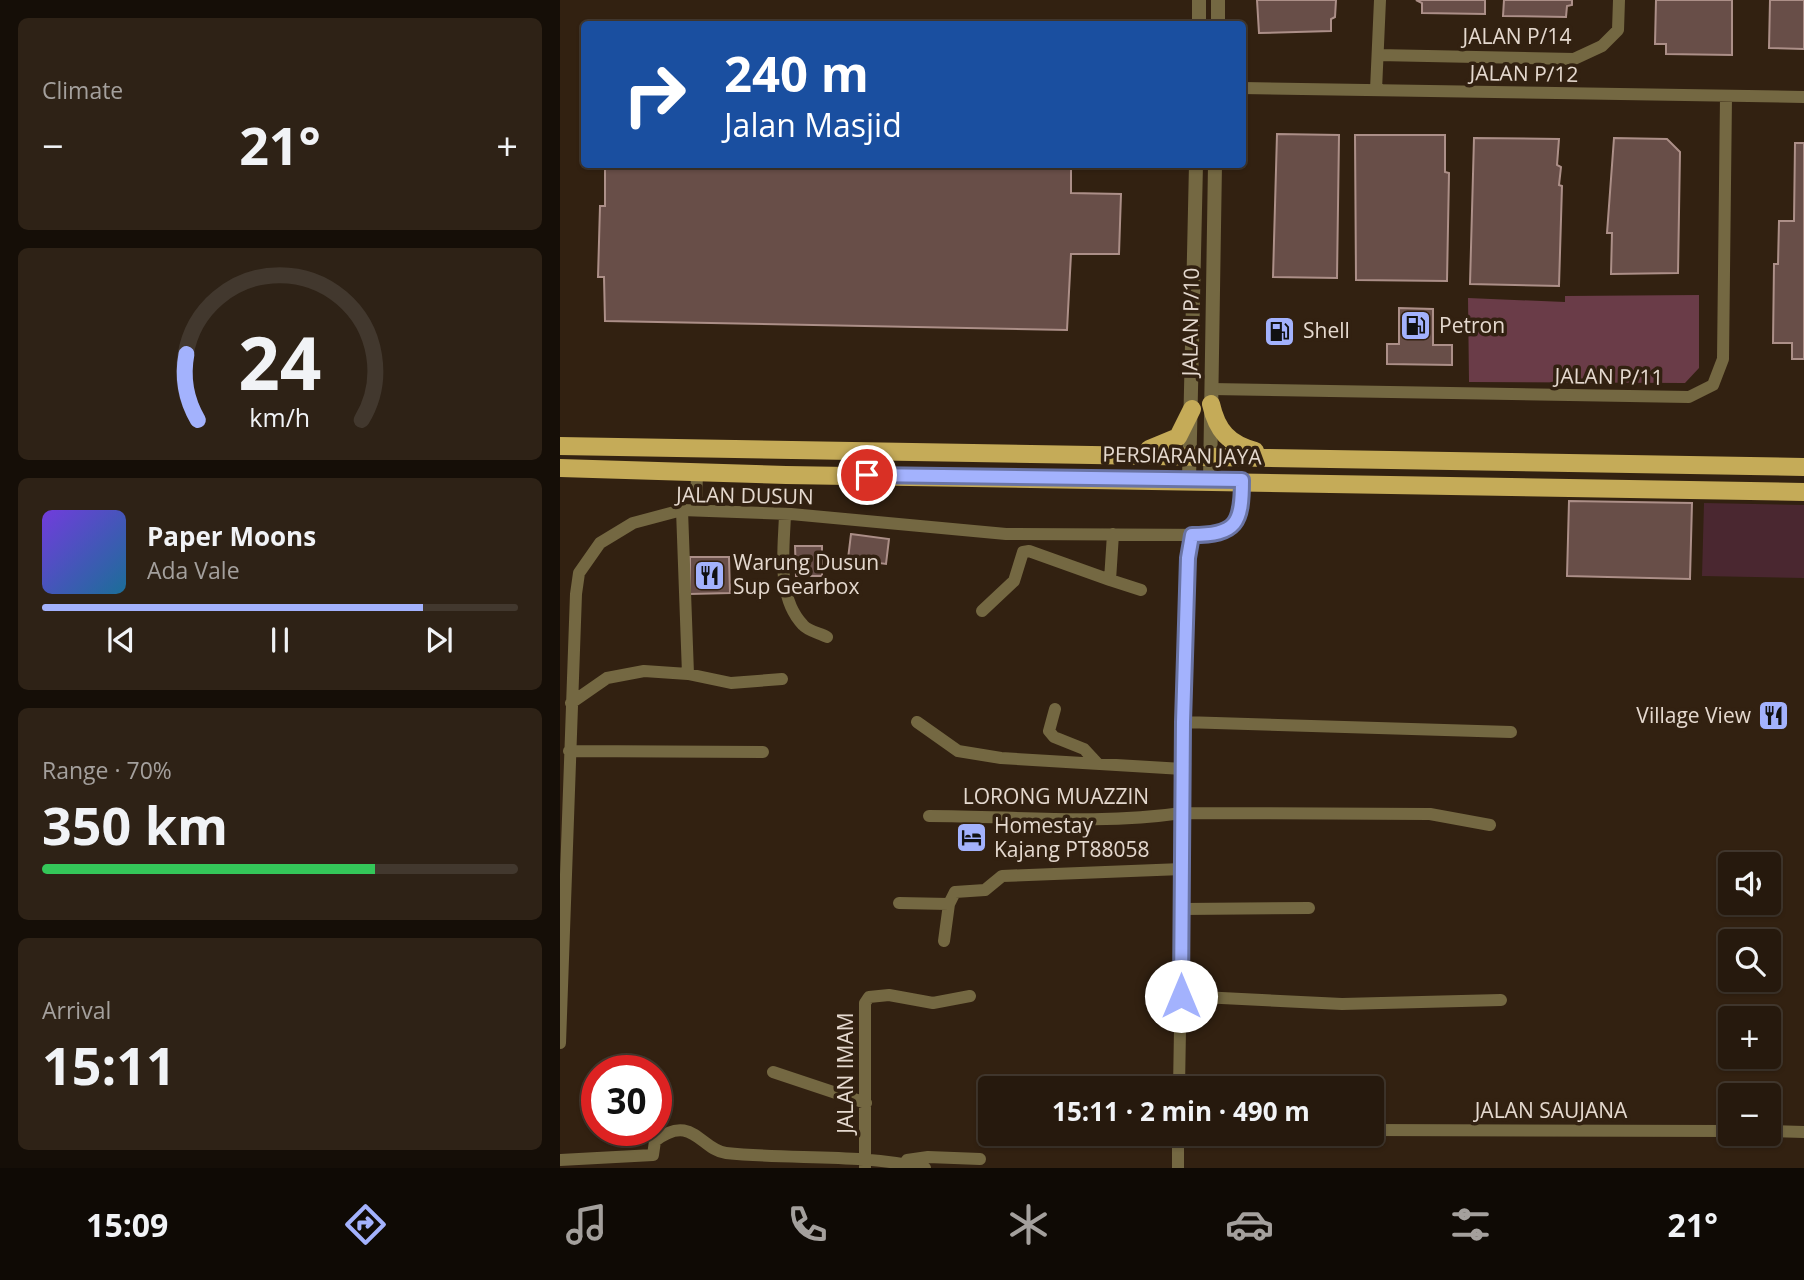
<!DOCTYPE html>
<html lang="en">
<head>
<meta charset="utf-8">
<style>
  :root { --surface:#26190d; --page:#2e2216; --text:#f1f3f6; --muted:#a4a09d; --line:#42382e; --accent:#a3b2fd }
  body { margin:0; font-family:"Open Sans",sans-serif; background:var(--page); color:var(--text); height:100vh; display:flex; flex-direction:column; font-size:26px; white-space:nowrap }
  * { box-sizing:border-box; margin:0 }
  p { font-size:23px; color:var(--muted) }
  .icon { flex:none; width:38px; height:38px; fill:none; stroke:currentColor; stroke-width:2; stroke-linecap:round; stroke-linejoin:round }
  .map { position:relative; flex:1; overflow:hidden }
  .details { display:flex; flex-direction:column; gap:18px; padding:18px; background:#150e07; width:560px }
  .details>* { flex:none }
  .banner { position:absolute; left:21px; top:21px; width:665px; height:147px; border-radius:7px; box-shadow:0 2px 5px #0004,0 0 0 2px var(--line); background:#1a4fa0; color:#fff; overflow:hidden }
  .fabs { position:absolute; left:1158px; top:852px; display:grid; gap:14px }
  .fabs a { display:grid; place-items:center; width:63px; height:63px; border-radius:7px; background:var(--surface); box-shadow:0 2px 5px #0004,0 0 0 2px var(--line); font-size:35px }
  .speed { position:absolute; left:21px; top:1055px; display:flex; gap:14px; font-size:35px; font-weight:700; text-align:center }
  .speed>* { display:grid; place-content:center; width:91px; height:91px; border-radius:50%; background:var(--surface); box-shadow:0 2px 5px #0004,0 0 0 2px var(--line); line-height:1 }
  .speed .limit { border:10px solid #d22; background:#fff; color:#111 }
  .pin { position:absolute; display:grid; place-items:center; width:60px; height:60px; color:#fff; margin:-30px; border:4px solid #fff; border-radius:50%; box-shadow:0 2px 7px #0007 }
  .me { position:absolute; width:77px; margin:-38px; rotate:0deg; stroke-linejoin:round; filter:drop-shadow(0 0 5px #0008) }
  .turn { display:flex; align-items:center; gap:24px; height:147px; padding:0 28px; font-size:32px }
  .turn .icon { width:91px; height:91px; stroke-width:2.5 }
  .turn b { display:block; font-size:49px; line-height:60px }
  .big { font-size:52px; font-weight:700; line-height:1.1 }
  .details .tile { flex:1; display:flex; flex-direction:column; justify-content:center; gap:10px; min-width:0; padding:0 24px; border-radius:10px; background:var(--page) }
  .details .dial { align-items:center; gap:0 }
  .dial svg { height:182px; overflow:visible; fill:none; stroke:var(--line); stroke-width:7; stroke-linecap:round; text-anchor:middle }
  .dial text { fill:var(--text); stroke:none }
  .song { display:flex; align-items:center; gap:21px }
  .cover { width:84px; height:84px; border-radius:10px; background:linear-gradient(135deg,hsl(260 70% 55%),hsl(200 70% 35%)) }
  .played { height:7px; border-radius:4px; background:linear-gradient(90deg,var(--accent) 80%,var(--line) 80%) }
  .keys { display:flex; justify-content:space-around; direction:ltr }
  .heat { display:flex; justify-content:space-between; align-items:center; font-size:38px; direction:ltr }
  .charge { height:10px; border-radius:5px; background:linear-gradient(90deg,#34c759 70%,var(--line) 0) }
  .trip { position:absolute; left:418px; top:1076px; width:406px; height:70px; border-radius:7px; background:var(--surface); box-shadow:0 2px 5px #0004,0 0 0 2px var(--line); font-weight:700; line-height:70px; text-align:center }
  .tabs { display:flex; height:112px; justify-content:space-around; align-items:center; background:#0f0a05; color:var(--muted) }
  .tabs .icon { width:49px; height:49px }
  .tabs .current { color:var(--accent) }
  .tabs b { font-size:32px; color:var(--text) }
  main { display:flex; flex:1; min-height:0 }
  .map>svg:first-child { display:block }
  .green { fill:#4a2730 }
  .forest { fill:#6a3c48 }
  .building { fill:#684e48; stroke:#ac8f88; stroke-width:2 }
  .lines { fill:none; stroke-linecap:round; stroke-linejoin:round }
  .minor { stroke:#746842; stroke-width:12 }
  .tertiary { stroke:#746842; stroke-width:14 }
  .primary { stroke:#c5ab58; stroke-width:18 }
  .route-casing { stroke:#6a74a4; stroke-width:18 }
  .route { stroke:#a3b2fd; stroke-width:12 }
  .labels { text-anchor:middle; stroke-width:7; stroke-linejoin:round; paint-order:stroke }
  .street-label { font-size:21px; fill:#e5d9cf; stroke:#322111 }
  .poi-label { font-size:21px; fill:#e5d9cf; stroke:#322111; text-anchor:start }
</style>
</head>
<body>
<main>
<section class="details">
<div class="tile"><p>Climate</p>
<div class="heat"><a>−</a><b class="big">21°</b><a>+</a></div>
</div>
<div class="tile dial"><svg viewBox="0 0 100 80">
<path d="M14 69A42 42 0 1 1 86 69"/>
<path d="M14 69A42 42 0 0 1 9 40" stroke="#a3b2fd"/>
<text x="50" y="56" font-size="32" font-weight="700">24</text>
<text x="50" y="72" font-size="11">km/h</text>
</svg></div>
<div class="tile">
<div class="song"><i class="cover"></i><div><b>Paper Moons</b><p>Ada Vale</p></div></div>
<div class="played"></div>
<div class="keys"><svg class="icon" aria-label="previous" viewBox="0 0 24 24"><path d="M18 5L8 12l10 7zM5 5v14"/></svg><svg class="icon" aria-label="pause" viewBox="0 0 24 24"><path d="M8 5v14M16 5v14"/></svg><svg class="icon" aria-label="next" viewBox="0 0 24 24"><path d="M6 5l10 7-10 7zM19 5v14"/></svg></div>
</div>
<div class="tile"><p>Range · 70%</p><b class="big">350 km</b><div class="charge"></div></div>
<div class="tile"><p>Arrival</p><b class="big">15:11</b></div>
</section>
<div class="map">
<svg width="1244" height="1168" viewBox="0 0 1244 1168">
  <rect width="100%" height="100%" fill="#322111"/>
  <path class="green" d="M1144,503l100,2v73l-102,-2z"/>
  <path class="forest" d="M1139,295v73l-14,15 -216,-1 -1,-84 97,4v-6z"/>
  <path class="building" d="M697,0h79l-1,17 -4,2v12l-72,2z
    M856,0h69v14l-63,-1v-10z
    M944,0h68v5l-5,1 -1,11 -63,-1z
    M1096,0h76v55l-66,-1v-10h-11z
    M1210,0h34v49l-35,-1z
    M717,134l62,1 -2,143 -64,-1z
    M795,135h90v37l4,1 -2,108 -91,-1z
    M914,138l85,1 -2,26 4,2 -2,18 3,1 -3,100 -89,-2z
    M1054,138l53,1 13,13 -2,121 -67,1 1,-41h-5z
    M1235,143h9v216h-12v-16h-19l1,-79h4l1,-43h15z
    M45,164h466v29l50,1 -2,60h-48l-4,76 -462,-9 -1,-44h-6l2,-71h5z
    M839,308l34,1v36h19v20l-65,-1v-20h12z
    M1009,501l123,2 -2,76 -123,-3z
    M291,534l38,5 -3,25 -38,-5z
    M235,546h27v30h-26z
    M130,557h39l1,36 -40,1z"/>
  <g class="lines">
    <path class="minor" d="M818,55l196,4 28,-13 16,-16 1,-30
      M682,88l562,9
      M816,90l4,-90
      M651,389l478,8 24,-12 10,-26 3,-262
      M122,510l6,164
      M136,510l1,-38
      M225,514c-1,35 -9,83 18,111 5,6 16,8 24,12
      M550,580l31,10
      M422,611l32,-30 9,-29 6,-1 81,29 3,-46
      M11,703l36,-25 37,-7 44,3 43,9 51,-4
      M495,709l-6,22 5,6 30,12 13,14
      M357,722l41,29 43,7 182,11
      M623,722l328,10
      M9,751l194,1
      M369,816c84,0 170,9 253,-3l248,1 60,11
      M339,903l50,1 6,-12 30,-2 17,-14 180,-7
      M622,909l127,-1
      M384,941l5,-37
      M621,996l161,8 159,-4
      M0,1043l16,-449 3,-21 21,-30 33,-20 49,-13 109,4 215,20 212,1c25,-12 24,-29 24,-55
      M213,1072l93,31
      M619,1088l9,-530 4,-23
      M812,1130l359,1
      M1209,1131l35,1
      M0,1160l93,-5 2,-14c37,-29 46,9 71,12 68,7 131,0 199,15
      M347,1160l21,-3 52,2
      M305,1168v-165l4,-6 20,-2 44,8 37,-7
      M618,1168v-34"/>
    <path class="tertiary" d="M639,24v-24
      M658,24v-24
      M629,480l7,-316
      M650,480l5,-316"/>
    <path class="primary" d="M651,404c6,27 18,40 44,47
      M0,446l1244,21
      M589,449l29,-12 14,-28
      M0,468l226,7 1018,17"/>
  </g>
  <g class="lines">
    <defs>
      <path id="route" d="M307,475l375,5c0,43 -5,55 -50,55l-4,23 -5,164 -2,274"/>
    </defs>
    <use href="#route" class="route-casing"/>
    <use href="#route" class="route"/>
  </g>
  <defs>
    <symbol id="fuel-square" viewBox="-11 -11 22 22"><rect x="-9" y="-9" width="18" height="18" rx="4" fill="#a3b2fd" stroke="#322111"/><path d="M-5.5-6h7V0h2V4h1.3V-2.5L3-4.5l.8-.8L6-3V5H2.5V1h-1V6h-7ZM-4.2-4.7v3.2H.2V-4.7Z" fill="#111"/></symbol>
    <symbol id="restaurant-square" viewBox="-11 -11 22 22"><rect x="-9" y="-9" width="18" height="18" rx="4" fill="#a3b2fd" stroke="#322111"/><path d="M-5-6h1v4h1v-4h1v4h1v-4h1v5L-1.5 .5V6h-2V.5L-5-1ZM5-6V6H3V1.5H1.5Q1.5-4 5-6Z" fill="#111"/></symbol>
    <symbol id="hotel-square" viewBox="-11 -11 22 22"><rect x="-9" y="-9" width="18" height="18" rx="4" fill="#a3b2fd" stroke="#322111"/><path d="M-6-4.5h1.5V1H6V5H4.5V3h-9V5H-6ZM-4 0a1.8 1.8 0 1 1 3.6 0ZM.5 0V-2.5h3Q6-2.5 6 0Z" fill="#111"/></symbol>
  </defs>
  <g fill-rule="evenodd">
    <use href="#fuel-square" x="838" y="308" width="35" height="35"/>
    <use href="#fuel-square" x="702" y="314" width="35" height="35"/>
    <use href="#restaurant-square" x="132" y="558" width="35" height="35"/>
    <use href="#restaurant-square" x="1196" y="698" width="35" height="35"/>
    <use href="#hotel-square" x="394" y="820" width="35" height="35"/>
  </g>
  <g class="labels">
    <g class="street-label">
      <text x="957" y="44">JALAN P/14</text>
      <text transform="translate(964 74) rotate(1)" y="7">JALAN P/12</text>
      <text transform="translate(631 322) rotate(-89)" y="7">JALAN P/10</text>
      <text transform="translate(1049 377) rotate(1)" y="7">JALAN P/11</text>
      <text transform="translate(622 456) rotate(1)" y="7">PERSIARAN JAYA</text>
      <text transform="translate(185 496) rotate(1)" y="7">JALAN DUSUN</text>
      <text x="496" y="804">LORONG MUAZZIN</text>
      <text transform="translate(286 1073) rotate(-90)" y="7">JALAN IMAM</text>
      <text x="991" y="1118">JALAN SAUJANA</text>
    </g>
    <g class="poi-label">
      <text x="879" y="333">Petron</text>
      <text x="743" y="338">Shell</text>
      <text x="173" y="570">Warung Dusun<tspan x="173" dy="24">Sup Gearbox</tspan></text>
      <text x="1191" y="723" text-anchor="end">Village View</text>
      <text x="434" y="833">Homestay<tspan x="434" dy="24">Kajang PT88058</tspan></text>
    </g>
  </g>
</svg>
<div class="fabs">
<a><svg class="icon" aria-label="sound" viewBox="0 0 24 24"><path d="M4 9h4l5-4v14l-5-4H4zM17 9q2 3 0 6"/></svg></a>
<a><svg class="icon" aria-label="search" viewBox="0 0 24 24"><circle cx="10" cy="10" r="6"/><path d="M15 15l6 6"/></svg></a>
<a>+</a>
<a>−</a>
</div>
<div class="speed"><div class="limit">30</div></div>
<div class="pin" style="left:307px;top:475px;background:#d93025"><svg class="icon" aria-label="arrive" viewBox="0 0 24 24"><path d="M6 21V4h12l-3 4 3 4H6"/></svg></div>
<svg class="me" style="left:621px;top:996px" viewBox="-20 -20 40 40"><circle r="19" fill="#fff"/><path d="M0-13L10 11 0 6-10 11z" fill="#a3b2fd"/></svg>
<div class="trip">15:11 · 2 min · 490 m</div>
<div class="banner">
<div class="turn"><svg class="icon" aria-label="right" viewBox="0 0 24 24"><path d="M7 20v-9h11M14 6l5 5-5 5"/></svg><div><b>240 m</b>Jalan Masjid</div></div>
</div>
</div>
</main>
<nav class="tabs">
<b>15:09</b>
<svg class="icon current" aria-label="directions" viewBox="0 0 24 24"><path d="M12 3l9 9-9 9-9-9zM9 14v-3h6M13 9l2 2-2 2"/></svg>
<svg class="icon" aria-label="music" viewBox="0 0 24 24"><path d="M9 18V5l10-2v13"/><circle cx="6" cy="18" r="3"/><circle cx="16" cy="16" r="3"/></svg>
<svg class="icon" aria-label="phone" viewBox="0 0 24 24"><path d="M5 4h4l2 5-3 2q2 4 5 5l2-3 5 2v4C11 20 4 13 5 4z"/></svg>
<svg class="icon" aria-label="climate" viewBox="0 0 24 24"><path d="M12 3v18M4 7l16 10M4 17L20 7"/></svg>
<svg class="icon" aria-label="car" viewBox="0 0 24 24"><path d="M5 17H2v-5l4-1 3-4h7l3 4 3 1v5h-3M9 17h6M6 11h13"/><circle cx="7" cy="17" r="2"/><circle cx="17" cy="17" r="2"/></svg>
<svg class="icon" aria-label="filters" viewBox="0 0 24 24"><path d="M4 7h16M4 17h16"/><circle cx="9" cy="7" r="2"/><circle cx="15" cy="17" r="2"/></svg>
<b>21°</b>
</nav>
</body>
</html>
